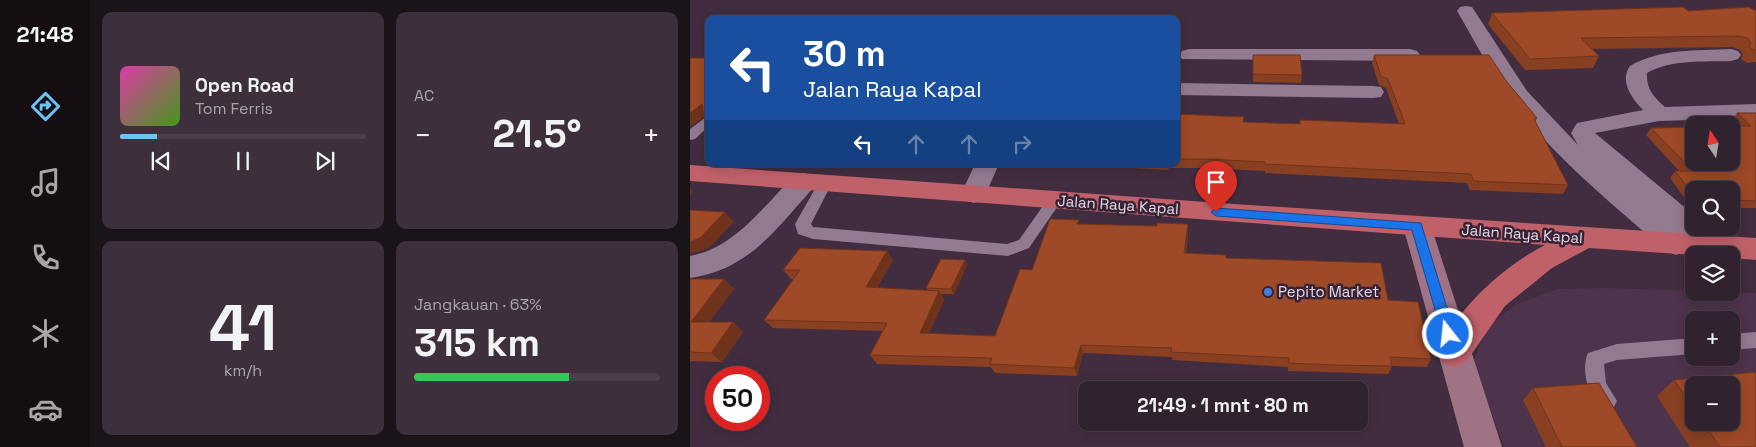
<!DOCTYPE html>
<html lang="id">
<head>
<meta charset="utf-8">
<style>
  :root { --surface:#31222f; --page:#3d2f3b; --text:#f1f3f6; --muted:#a8a4aa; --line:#4c3f4b; --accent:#6fc2f4 }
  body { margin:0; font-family:"Space Grotesk",sans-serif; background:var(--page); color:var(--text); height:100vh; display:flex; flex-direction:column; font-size:19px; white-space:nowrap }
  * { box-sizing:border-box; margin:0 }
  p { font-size:16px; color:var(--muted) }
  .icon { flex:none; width:28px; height:28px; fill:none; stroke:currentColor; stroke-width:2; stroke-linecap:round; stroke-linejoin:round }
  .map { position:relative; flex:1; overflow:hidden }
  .side { display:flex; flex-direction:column; gap:12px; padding:12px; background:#1b131a; width:600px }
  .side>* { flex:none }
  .hud { position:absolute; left:15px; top:15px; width:475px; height:152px; border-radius:10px; box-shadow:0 2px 12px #0003,0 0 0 1px var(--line); background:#1a4fa0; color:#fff; overflow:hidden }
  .needle { width:32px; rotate:348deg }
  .fabs { position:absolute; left:995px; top:116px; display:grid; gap:10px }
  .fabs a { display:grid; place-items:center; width:55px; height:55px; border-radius:10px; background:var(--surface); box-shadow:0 2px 12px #0003,0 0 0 1px var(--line); font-size:25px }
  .speed { position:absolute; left:15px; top:366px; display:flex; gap:10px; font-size:25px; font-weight:700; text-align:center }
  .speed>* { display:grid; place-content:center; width:65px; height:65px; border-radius:50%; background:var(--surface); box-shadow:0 2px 12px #0003,0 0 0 1px var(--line); line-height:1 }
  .speed .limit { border:8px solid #d22; background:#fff; color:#111 }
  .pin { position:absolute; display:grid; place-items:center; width:42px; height:42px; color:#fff; margin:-51px -21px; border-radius:50% 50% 50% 0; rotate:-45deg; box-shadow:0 0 5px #0007 }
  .pin .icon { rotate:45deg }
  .me { position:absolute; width:55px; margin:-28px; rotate:344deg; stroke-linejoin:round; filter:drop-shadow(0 0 4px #0008) }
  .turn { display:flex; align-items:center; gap:18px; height:105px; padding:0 15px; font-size:22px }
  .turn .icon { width:65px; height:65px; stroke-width:2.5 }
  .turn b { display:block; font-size:35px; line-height:42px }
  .lanes { display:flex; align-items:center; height:48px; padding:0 15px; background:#0003; justify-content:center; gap:25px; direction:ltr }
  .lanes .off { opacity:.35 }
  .big { font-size:38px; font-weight:800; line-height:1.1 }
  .side .widget { flex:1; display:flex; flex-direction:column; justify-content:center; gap:8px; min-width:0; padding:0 18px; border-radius:10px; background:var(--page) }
  .side .dial { align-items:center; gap:0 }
  .dial b { font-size:65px; line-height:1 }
  .song { display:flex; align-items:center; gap:15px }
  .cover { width:60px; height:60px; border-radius:8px; background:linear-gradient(135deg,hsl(320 70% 55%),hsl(100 70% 35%)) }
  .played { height:5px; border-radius:2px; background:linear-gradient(90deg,var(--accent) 15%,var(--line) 15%) }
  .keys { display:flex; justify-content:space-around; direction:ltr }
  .heat { display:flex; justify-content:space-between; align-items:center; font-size:28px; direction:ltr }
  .charge { height:8px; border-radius:4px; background:linear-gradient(90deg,#34c759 63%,var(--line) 0) }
  .side .tiles { flex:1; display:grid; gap:12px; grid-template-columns:repeat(2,1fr) }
  .trip { position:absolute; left:388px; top:381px; width:290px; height:50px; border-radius:10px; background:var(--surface); box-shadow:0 2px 12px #0003,0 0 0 1px var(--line); font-weight:800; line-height:50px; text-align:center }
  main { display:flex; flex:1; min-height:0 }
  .menu { display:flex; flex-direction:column; width:90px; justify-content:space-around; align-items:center; background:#140e13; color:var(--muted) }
  .menu .icon { width:35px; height:35px }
  .menu .on { color:var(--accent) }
  .menu b { font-size:22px; color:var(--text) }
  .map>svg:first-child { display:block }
  .built { fill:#4d334b; fill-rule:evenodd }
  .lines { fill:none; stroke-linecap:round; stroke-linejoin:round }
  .lane { fill:#927a90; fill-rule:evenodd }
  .street { fill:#927a90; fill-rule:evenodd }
  .secondary { fill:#a07285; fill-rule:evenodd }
  .highway { fill:#c0616a; fill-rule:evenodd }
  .wall { fill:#883f22; fill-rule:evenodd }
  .shaded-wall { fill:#6f331b }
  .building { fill:#9e4927; stroke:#6f331b }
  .route { fill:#1a73e8; stroke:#114b97 }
  .shop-dot { fill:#3f7fe0; stroke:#372335; stroke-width:2 }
  .labels { text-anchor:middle; stroke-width:5; stroke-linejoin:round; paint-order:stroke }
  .street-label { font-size:15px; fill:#e5d8e4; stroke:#372335 }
  .poi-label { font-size:15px; fill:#e5d8e4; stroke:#372335; text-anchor:start }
</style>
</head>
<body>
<main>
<nav class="menu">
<b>21:48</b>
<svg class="icon on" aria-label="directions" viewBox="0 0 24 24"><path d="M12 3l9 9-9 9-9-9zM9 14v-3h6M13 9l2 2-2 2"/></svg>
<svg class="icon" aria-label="music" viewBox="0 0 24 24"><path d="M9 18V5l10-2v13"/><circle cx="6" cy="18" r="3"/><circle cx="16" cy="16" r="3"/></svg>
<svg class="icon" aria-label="phone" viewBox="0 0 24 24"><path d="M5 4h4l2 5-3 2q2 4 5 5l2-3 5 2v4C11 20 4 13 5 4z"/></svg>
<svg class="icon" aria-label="climate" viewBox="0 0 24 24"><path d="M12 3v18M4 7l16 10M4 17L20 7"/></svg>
<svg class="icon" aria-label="car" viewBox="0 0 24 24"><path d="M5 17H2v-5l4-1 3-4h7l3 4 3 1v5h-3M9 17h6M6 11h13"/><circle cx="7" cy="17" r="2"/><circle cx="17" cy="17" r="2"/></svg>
</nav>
<section class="side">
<div class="tiles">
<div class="widget">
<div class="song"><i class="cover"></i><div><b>Open Road</b><p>Tom Ferris</p></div></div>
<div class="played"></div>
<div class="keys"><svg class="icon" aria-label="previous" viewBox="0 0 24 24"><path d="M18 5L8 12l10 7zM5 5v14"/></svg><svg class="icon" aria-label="pause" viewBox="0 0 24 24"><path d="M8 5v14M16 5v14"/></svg><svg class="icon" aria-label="next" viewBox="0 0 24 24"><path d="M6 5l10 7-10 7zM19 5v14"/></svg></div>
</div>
<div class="widget"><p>AC</p>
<div class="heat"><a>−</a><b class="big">21.5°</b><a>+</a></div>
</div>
<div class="widget dial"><b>41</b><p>km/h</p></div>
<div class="widget"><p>Jangkauan · 63%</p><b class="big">315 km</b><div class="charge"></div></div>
</div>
</section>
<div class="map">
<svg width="1066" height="447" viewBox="0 0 1066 447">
  <rect width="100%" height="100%" fill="#412d3f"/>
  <path class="built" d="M918,288l148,5v154h-252l-31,-84 14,-36 30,-23 41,-15zM1004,320h37v38h-37zM1004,385h37v37h-37z"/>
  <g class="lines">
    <path class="lane" d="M19,115v11l-14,13 -5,1v-11z
      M135,178l7,5 -21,41 2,3 194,17 12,-4 31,-44 5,-1 7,5 -33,48 -21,8 -195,-17 -15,-5 -3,-10 25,-44z
      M1066,332v16l-25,2v-16z
      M1004,338v16l-77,6 -13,4 2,19 11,18 -3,6 -7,3c-18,-7 -27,-40 -19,-57l29,-9z"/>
    <path class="street" d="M776,6l6,1 55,84 51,54 -7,-12 6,-10 66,-13c-11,-11 -24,-29 -13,-44 31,-18 66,-15 101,-17l7,2 3,4 -3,4 -7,2c-28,1 -59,-2 -84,12 -1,16 7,24 18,34l91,-3v14l-97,3 -64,12 99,82v13c16,0 25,3 33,18l-4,8h-20l-14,-13 1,3 -4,7 -10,4 -10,-4c-50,-44 -104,-87 -146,-140 -25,-30 -43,-66 -63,-100l3,-4z
      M499,49h221l7,2 3,4 -3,4 -7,2 -228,-2 -3,-4 3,-4z
      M486,83l197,3 8,1 3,5 -3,5 -8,1 -197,-3z
      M285,164h24l-16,36 -9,3 -9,-3 -4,-6z
      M114,173l9,3 4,6c-7,11 -17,20 -25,30 -30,34 -55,59 -102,66v-22c35,-6 61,-34 84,-59 10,-10 17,-20 30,-24z"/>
    <path class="secondary" d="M727,216l10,3 4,7 71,221h-38l-61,-221 4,-7z"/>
    <path class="highway" d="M0,165l544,39 522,34v22l-25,-2v-3h-37l-105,-7 -37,20 -47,38 -39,56 -12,5 -12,-5 -5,-10c21,-44 65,-85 108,-107l-855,-64z"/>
  </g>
  <path class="wall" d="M998,11h68v51l-9,1 -6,-4 2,-4 -3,-5 -8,-3 -140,2 7,7 -6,12 -68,2 -37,-46 4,-11z
    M684,55l133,27 30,36 -2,4 33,63 -5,9 -93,-4 -3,-7 -202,-10v-2l-59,-3h-37l-1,2 -111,-6 -1,2 -54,-2h174v-50l68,8 56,2v-4l99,4 -13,-36 -7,-3 -7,-22z
    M0,58h19v67l-4,-4 1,-1 -2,-3 -14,9z
    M563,63l49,12 -1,8 -48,-1z
    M1047,113h19v95h-23l-2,2v-20h-37v21l-24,-33 5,-7h4l-33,-36 5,-7 86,-2 -6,-5z
    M390,224l77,2 31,-2v10l-2,19 40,5 162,42 43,59 -4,8 -35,-1 -4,8 -100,-3v-4l-116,-7v-3l-89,-4 -6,23 -82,-3 -4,-6 -114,-3 -7,-9 13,-24 -110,-3 -9,-8 30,-41h-3l-8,-9 110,-10 -16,28 51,3 -2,-3 41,-23 -13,29h-13l3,6 -15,33 66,3 37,-66z
    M0,279h34l10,10 -25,33h24l10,10 -21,30 -31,-1 -1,1z
    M1066,372v75h-66l-33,-51 17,-16zM1004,385h37v37h-37z
    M843,388l104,59h-91l-23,-47z"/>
  <path class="shaded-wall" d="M12,104l7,9 -18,13 -1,-1v-12z
    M0,187l3,4 -3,4z
    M35,212l9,10 -25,26 -19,6v-12z
    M498,224v10l-4,28v-9z
    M197,251l6,9 -21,36 -6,-9z
    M275,260l2,5 -13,29 -3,-5z
    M34,279l10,10 -32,42 -11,-9z
    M249,291l5,9 -19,42 -5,-9z
    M43,322l10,10 -21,30 -11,-9z
    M391,345l2,8 -6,23 -3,-8z"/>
  <path class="building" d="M993,7l5,4 61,-4 7,4v40l-7,-4 2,-4 -3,-5 -9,-2 -158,2 18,18 -69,3 -38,-46z
    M563,55h47l2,20 -49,-1z
    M684,55h115l18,27 30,36 -3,1 34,66 -94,-4 -3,-7 -206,-10v-2l-59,-3h-30v-45l68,3 -1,5 57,2v-4l105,4 -17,-45 -7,-3z
    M0,58h19v63h-4l3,-3 -4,-1 -2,-13 -12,9z
    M1047,113h19v88l-25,-1v-10h-37v5l-19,-24h18l-42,-43 43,-1v35h37v-36h20z
    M0,210l35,2 -25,26 -10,4z
    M360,219l29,1 -2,4 80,2v-3l31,1 -4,29 42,2v3l155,5 7,37 30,2 13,57 -41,-2 2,9 -59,-1 -44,-2v-5l-118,-6 1,-4 -91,-3 -7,23 -84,-4 2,-6 -122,-3 17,-32 -123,-3 36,-50h-17l17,-22 87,3 -21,36 73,4 -19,42 75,3 25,-67 12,1z
    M251,259l24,1 -14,29 -25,-1z
    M0,279h34l-33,43h42l-22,31 -21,-1z
    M1066,372v75h-36l-17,-25h28v-37h-37v24l-20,-29z
    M909,383l38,64h-75l-29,-59z"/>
  <path class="route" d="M526,208l205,15 34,111 -2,4h-10l-1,-4 -30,-104 -196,-14 -5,-4z"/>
  <circle class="shop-dot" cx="578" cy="292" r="5"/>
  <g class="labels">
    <g class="street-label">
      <text transform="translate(428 205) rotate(4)" y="5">Jalan Raya Kapal</text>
      <text transform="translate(832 234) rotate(4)" y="5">Jalan Raya Kapal</text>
    </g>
    <g class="poi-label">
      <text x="588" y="297">Pepito Market</text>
    </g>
  </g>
</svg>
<div class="fabs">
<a><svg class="needle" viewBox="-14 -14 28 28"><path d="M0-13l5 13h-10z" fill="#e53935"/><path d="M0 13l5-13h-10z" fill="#a8a4aa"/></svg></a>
<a><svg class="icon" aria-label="search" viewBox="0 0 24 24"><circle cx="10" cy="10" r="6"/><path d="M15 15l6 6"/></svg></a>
<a><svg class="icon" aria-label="layers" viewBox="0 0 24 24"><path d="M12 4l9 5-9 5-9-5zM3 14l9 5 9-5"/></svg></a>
<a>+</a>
<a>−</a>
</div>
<div class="speed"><div class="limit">50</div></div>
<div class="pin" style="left:526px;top:212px;background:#d93025"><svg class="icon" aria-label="arrive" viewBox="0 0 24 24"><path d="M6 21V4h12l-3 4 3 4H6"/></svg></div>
<svg class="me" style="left:758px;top:334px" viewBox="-20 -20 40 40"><circle r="17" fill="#1a73e8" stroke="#fff" stroke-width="3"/><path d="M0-11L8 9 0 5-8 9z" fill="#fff"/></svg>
<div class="trip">21:49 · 1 mnt · 80 m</div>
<div class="hud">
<div class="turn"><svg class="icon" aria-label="left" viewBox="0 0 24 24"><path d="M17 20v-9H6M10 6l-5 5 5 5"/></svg><div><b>30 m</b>Jalan Raya Kapal</div></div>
<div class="lanes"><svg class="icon" aria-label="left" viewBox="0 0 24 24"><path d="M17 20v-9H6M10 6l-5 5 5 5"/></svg><svg class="icon off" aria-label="ahead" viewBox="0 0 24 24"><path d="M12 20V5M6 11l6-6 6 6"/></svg><svg class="icon off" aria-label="ahead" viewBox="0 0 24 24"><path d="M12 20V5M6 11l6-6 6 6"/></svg><svg class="icon off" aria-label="right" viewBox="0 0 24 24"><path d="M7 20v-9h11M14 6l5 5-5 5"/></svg></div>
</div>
</div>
</main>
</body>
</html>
